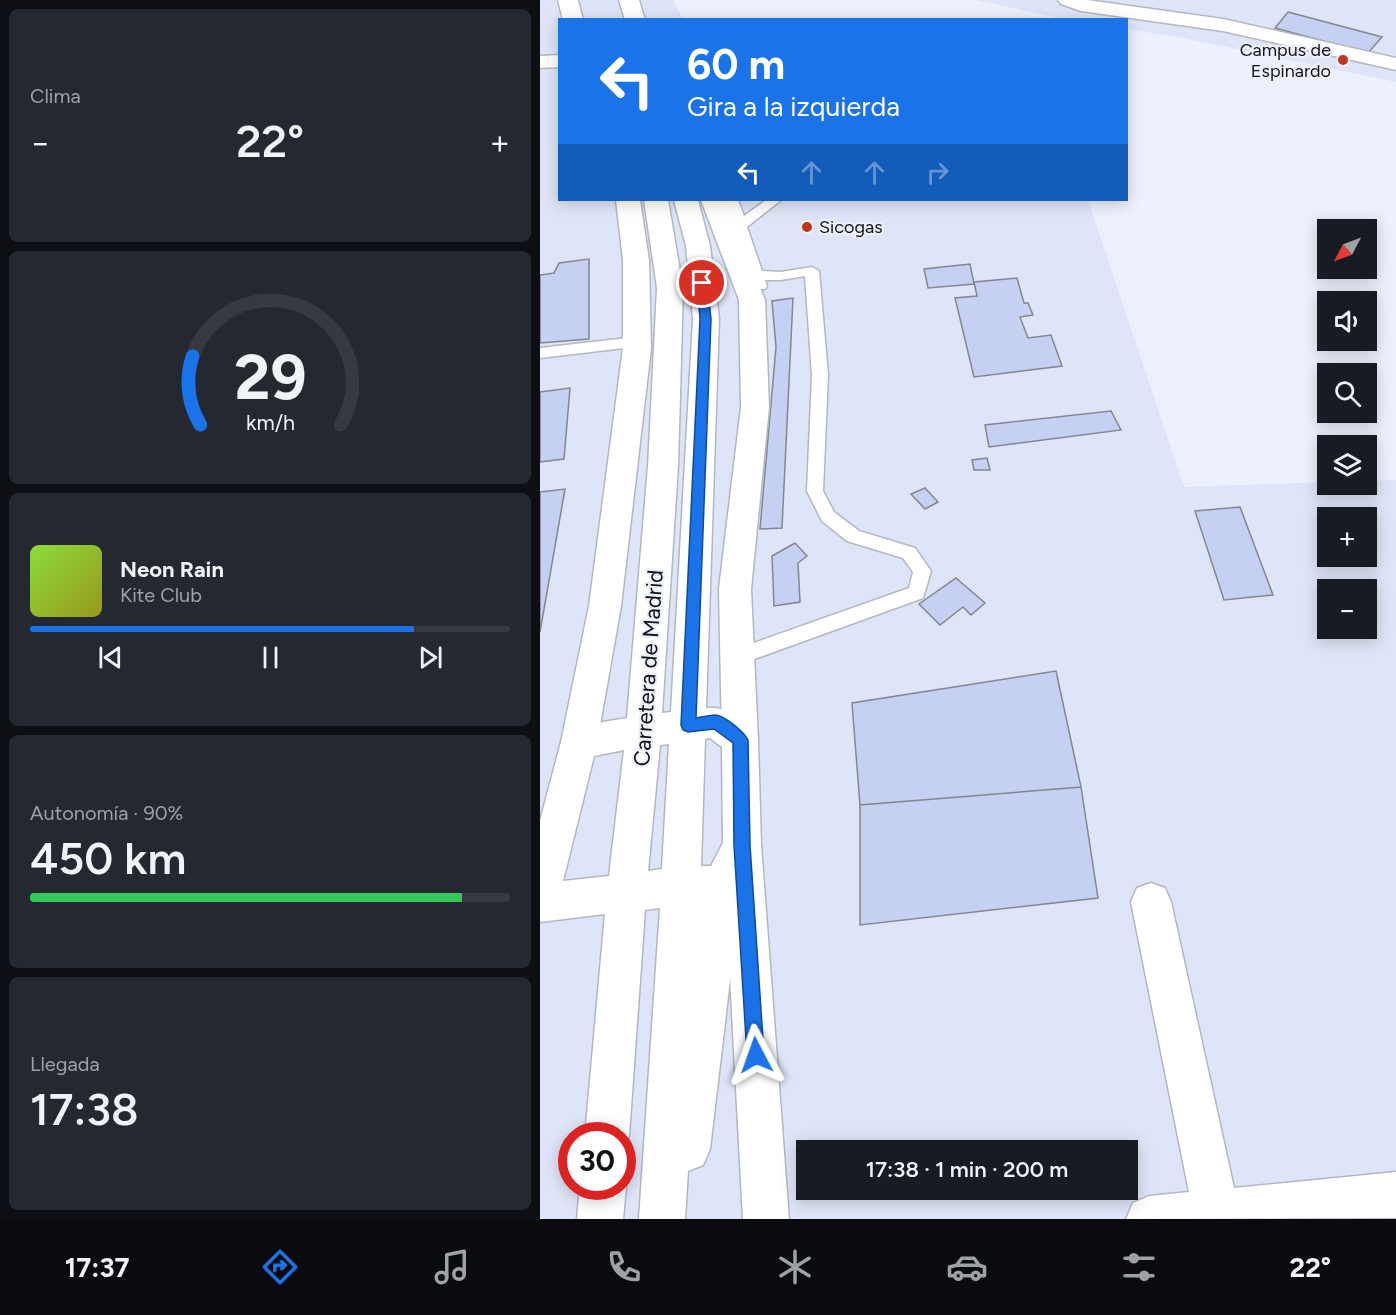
<!DOCTYPE html>
<html lang="es">
<head>
<meta charset="utf-8">
<style>
  :root { --surface:#171b24; --page:#242831; --text:#f1f3f6; --muted:#9ea1a6; --line:#363941; --accent:#1a73e8 }
  body { margin:0; font-family:Figtree,sans-serif; background:var(--page); color:var(--text); height:100vh; display:flex; flex-direction:column; font-size:22px; white-space:nowrap }
  * { box-sizing:border-box; margin:0 }
  p { font-size:20px; color:var(--muted) }
  .icon { flex:none; width:33px; height:33px; fill:none; stroke:currentColor; stroke-width:2; stroke-linecap:round; stroke-linejoin:round }
  .map { position:relative; flex:1; overflow:hidden }
  .details { display:flex; flex-direction:column; gap:9px; padding:9px; background:#0d0f14; width:540px }
  .details>* { flex:none }
  .banner { position:absolute; left:18px; top:18px; width:570px; height:183px; border-radius:0px; box-shadow:0 3px 15px #0003; background:#1a73e8; color:#fff; overflow:hidden }
  .needle { width:39px; rotate:229deg }
  .controls { position:absolute; left:777px; top:219px; display:grid; gap:12px }
  .controls a { display:grid; place-items:center; width:60px; height:60px; border-radius:0px; background:var(--surface); box-shadow:0 3px 15px #0003; font-size:30px }
  .speed { position:absolute; left:18px; top:1122px; display:flex; gap:12px; font-size:30px; font-weight:700; text-align:center }
  .speed>* { display:grid; place-content:center; width:78px; height:78px; border-radius:50%; background:var(--surface); box-shadow:0 3px 15px #0003; line-height:1 }
  .speed .limit { border:9px solid #d22; background:#fff; color:#111 }
  .pin { position:absolute; display:grid; place-items:center; width:51px; height:51px; color:#fff; margin:-26px; border:3px solid #fff; border-radius:50%; box-shadow:0 2px 6px #0007 }
  .me { position:absolute; width:66px; margin:-33px; rotate:356deg; stroke-linejoin:round; filter:drop-shadow(0 0 4px #0008) }
  .turn { display:flex; align-items:center; gap:21px; height:126px; padding:0 30px; font-size:27px }
  .turn .icon { width:78px; height:78px; stroke-width:2.5 }
  .turn b { display:block; font-size:42px; line-height:51px }
  .lanes { display:flex; align-items:center; height:57px; padding:0 30px; background:#0003; justify-content:center; gap:30px; direction:ltr }
  .lanes .off { opacity:.35 }
  .big { font-size:45px; font-weight:600; line-height:1.1 }
  .details .tile { flex:1; display:flex; flex-direction:column; justify-content:center; gap:9px; min-width:0; padding:0 21px; border-radius:9px; background:var(--page) }
  .details .dial { align-items:center; gap:0 }
  .dial svg { height:156px; overflow:visible; fill:none; stroke:var(--line); stroke-width:7; stroke-linecap:round; text-anchor:middle }
  .dial text { fill:var(--text); stroke:none }
  .song { display:flex; align-items:center; gap:18px }
  .cover { width:72px; height:72px; border-radius:9px; background:linear-gradient(135deg,hsl(90 70% 55%),hsl(60 70% 35%)) }
  .played { height:6px; border-radius:3px; background:linear-gradient(90deg,var(--accent) 80%,var(--line) 80%) }
  .keys { display:flex; justify-content:space-around; direction:ltr }
  .heat { display:flex; justify-content:space-between; align-items:center; font-size:33px; direction:ltr }
  .charge { height:9px; border-radius:4px; background:linear-gradient(90deg,#34c759 90%,var(--line) 0) }
  .trip { position:absolute; left:256px; top:1140px; width:342px; height:60px; border-radius:0px; background:var(--surface); box-shadow:0 3px 15px #0003; font-weight:600; line-height:60px; text-align:center }
  .dock { display:flex; height:96px; justify-content:space-around; align-items:center; background:#090b0e; color:var(--muted) }
  .dock .icon { width:42px; height:42px }
  .dock .selected { color:var(--accent) }
  .dock b { font-size:27px; color:var(--text) }
  main { display:flex; flex:1; min-height:0 }
  .map>svg:first-child { display:block }
  .built { fill:#dee5f8; fill-rule:evenodd }
  .building { fill:#c5d0f2; stroke:#838791; stroke-width:1.5 }
  .lines { fill:none; stroke-linecap:round; stroke-linejoin:round }
  .service-casing { stroke:#b3b7c2; stroke-width:3 }
  .minor-casing { stroke:#b3b7c2; stroke-width:3 }
  .primary-casing { stroke:#b3b7c2; stroke-width:3 }
  .service { fill:#fff; fill-rule:evenodd }
  .minor { fill:#fff; fill-rule:evenodd }
  .primary { fill:#fff; fill-rule:evenodd }
  .route { fill:#1a73e8; stroke:#114b97; stroke-width:1.5 }
  .poi-dot { fill:#c2371b; stroke:#edf1fd; stroke-width:2 }
  .labels { text-anchor:middle; stroke-width:4.5; stroke-linejoin:round; paint-order:stroke }
  .far-poi-label { font-size:18px; fill:#111316; stroke:#edf1fd; text-anchor:end }
  .street-label { font-size:22px; fill:#111316; stroke:#edf1fd }
</style>
</head>
<body>
<main>
<section class="details">
<div class="tile"><p>Clima</p>
<div class="heat"><a>−</a><b class="big">22°</b><a>+</a></div>
</div>
<div class="tile dial"><svg viewBox="0 0 100 80">
<path d="M14 69A42 42 0 1 1 86 69"/>
<path d="M14 69A42 42 0 0 1 10 34" stroke="#1a73e8"/>
<text x="50" y="56" font-size="32" font-weight="700">29</text>
<text x="50" y="72" font-size="11">km/h</text>
</svg></div>
<div class="tile">
<div class="song"><i class="cover"></i><div><b>Neon Rain</b><p>Kite Club</p></div></div>
<div class="played"></div>
<div class="keys"><svg class="icon" aria-label="previous" viewBox="0 0 24 24"><path d="M18 5L8 12l10 7zM5 5v14"/></svg><svg class="icon" aria-label="pause" viewBox="0 0 24 24"><path d="M8 5v14M16 5v14"/></svg><svg class="icon" aria-label="next" viewBox="0 0 24 24"><path d="M6 5l10 7-10 7zM19 5v14"/></svg></div>
</div>
<div class="tile"><p>Autonomía · 90%</p><b class="big">450 km</b><div class="charge"></div></div>
<div class="tile"><p>Llegada</p><b class="big">17:38</b></div>
</section>
<div class="map">
<svg width="856" height="1219" viewBox="0 0 856 1219">
  <rect width="100%" height="100%" fill="#edf1fd"/>
  <path class="built" d="M0,0h133l10,19 -123,1v180h528l96,287 143,-5 1,2h38l1,-3 29,-1v739h-856zM788,518h38v38h-38zM788,590h38v38h-38zM32,1136h50v50h-50zM267,1150h321v40h-321z
    M437,0h419v82l-213,-44 -56,-9 -1,-9 -64,-1z"/>
  <path class="building" d="M748,12l94,25 -14,16 -93,-25z
    M49,259v80l-49,4v-68l14,-2 5,-10z
    M430,264l4,20 -46,4 -4,-19z
    M477,278l7,25h4l5,12 -13,2 8,21 23,-3 11,31 -88,11 -19,-79 22,-2 -3,-14z
    M253,298l-11,230 -22,1 16,-182 -4,-46z
    M30,388l-6,71 -24,3v-70z
    M571,411l10,19 -132,17 -4,-22z
    M447,458l3,12h-16l-2,-10z
    M385,488l13,14 -13,7 -14,-15z
    M25,489l-25,143v-140z
    M700,507l33,88 -49,5 -29,-89z
    M255,543l12,13 -9,7 2,39 -26,4 -2,-50z
    M416,578l29,25 -14,12 -8,-8 -23,18 -21,-21z
    M516,671l25,116 -221,18 -8,-102z
    M541,787l17,111 -238,27v-120z"/>
  <g class="lines">
    <defs>
      <path id="service" d="M185,200h13l6,16 22,-16h15l-34,27 15,44 19,1 31,-5 7,4 9,104 -5,116 11,21 25,19 56,17 16,23 -8,27 -185,67 -7,-2 -2,-6 2,-6 178,-63 4,-16 -10,-14 -56,-17 -25,-20 -15,-30 5,-116 -7,-99 -24,4h-16l2,6 -2,3h-10z
        M96,337l5,1 2,4 -2,4 -101,12v-10z"/>
      <path id="minor" d="M18,0h20l5,20h-20z
        M518,0h29l136,19 173,39v12l-173,-39 -142,-20 -20,-7z
        M20,55v12l-20,1v-12z
        M76,200h24l9,60 2,88 -30,258 -24,136 -5,11 -13,5 -13,-5 -5,-11 28,-136 34,-258v-88z
        M212,292l9,2 4,6 4,107 -18,182 7,151 -5,11 -13,5 -13,-5 -5,-11 -3,-151 22,-182 -2,-107 4,-6z
        M202,827l14,5 5,13 28,374h-46l-20,-374 5,-13z
        M611,883l14,5 6,14 63,286 162,-16v46l-270,1 7,-16 16,-7 40,-4 -58,-290 6,-14z"/>
      <path id="primary" d="M79,0h20l6,20h-20z
        M104,200h24l15,88 -5,178 -16,247 9,-1 22,-393 -7,-73 -12,-46h24l12,46 9,73 -13,389c21,-3 43,14 52,32l3,105 -20,42 -31,262 -7,16 -15,6 -3,48h-46l21,-311 -15,2 -16,226 -7,16v-16h-37l20,-222 -65,8v-101l21,-79 5,-11 13,-5 48,-8 21,-252 9,-178zM170,738l12,9 1,96 -12,23h-10l4,-127zM129,744l-7,125 -14,2 12,-126zM84,750l-15,126 -46,5 31,-125z
        M161,200h24l40,100 -4,6 -9,2 -9,-2 -4,-6z
        M82,1178l4,8 -3,33h-46l3,-33h42z"/>
    </defs>
    <use href="#service" class="service-casing"/>
    <use href="#minor" class="minor-casing"/>
    <use href="#primary" class="primary-casing"/>
    <use href="#service" class="service"/>
    <use href="#minor" class="minor"/>
    <use href="#primary" class="primary"/>
  </g>
  <path class="route" d="M162,279l5,4 4,36 -15,399c6,-1 14,-3 20,-3 9,1 28,17 32,25l2,105 14,210 -2,7 -6,2 -7,-2 -2,-7 -13,-210 -1,-102 -19,-14 -26,3 -5,-2 -2,-5 19,-406 -3,-36z"/>
  <g class="poi-dot">
    <circle cx="803" cy="60" r="6"/>
    <circle cx="267" cy="227" r="6"/>
  </g>
  <g class="labels">
    <g class="far-poi-label">
      <text x="791" y="56">Campus de<tspan x="791" dy="21">Espinardo</tspan></text>
      <text x="279" y="233" text-anchor="start">Sicogas</text>
    </g>
    <g class="street-label">
      <text transform="translate(108 668) rotate(-86)" y="8">Carretera de Madrid</text>
    </g>
  </g>
</svg>
<div class="controls">
<a><svg class="needle" viewBox="-14 -14 28 28"><path d="M0-13l5 13h-10z" fill="#e53935"/><path d="M0 13l5-13h-10z" fill="#9ea1a6"/></svg></a>
<a><svg class="icon" aria-label="sound" viewBox="0 0 24 24"><path d="M4 9h4l5-4v14l-5-4H4zM17 9q2 3 0 6"/></svg></a>
<a><svg class="icon" aria-label="search" viewBox="0 0 24 24"><circle cx="10" cy="10" r="6"/><path d="M15 15l6 6"/></svg></a>
<a><svg class="icon" aria-label="layers" viewBox="0 0 24 24"><path d="M12 4l9 5-9 5-9-5zM3 14l9 5 9-5"/></svg></a>
<a>+</a>
<a>−</a>
</div>
<div class="speed"><div class="limit">30</div></div>
<div class="pin" style="left:162px;top:283px;background:#d93025"><svg class="icon" aria-label="arrive" viewBox="0 0 24 24"><path d="M6 21V4h12l-3 4 3 4H6"/></svg></div>
<svg class="me" style="left:216px;top:1055px" viewBox="-20 -20 40 40"><path d="M0-17L14 15 0 8-14 15z" fill="#1a73e8" stroke="#fff" stroke-width="4"/></svg>
<div class="trip">17:38 · 1 min · 200 m</div>
<div class="banner">
<div class="turn"><svg class="icon" aria-label="left" viewBox="0 0 24 24"><path d="M17 20v-9H6M10 6l-5 5 5 5"/></svg><div><b>60 m</b>Gira a la izquierda</div></div>
<div class="lanes"><svg class="icon" aria-label="left" viewBox="0 0 24 24"><path d="M17 20v-9H6M10 6l-5 5 5 5"/></svg><svg class="icon off" aria-label="ahead" viewBox="0 0 24 24"><path d="M12 20V5M6 11l6-6 6 6"/></svg><svg class="icon off" aria-label="ahead" viewBox="0 0 24 24"><path d="M12 20V5M6 11l6-6 6 6"/></svg><svg class="icon off" aria-label="right" viewBox="0 0 24 24"><path d="M7 20v-9h11M14 6l5 5-5 5"/></svg></div>
</div>
</div>
</main>
<nav class="dock">
<b>17:37</b>
<svg class="icon selected" aria-label="directions" viewBox="0 0 24 24"><path d="M12 3l9 9-9 9-9-9zM9 14v-3h6M13 9l2 2-2 2"/></svg>
<svg class="icon" aria-label="music" viewBox="0 0 24 24"><path d="M9 18V5l10-2v13"/><circle cx="6" cy="18" r="3"/><circle cx="16" cy="16" r="3"/></svg>
<svg class="icon" aria-label="phone" viewBox="0 0 24 24"><path d="M5 4h4l2 5-3 2q2 4 5 5l2-3 5 2v4C11 20 4 13 5 4z"/></svg>
<svg class="icon" aria-label="climate" viewBox="0 0 24 24"><path d="M12 3v18M4 7l16 10M4 17L20 7"/></svg>
<svg class="icon" aria-label="car" viewBox="0 0 24 24"><path d="M5 17H2v-5l4-1 3-4h7l3 4 3 1v5h-3M9 17h6M6 11h13"/><circle cx="7" cy="17" r="2"/><circle cx="17" cy="17" r="2"/></svg>
<svg class="icon" aria-label="filters" viewBox="0 0 24 24"><path d="M4 7h16M4 17h16"/><circle cx="9" cy="7" r="2"/><circle cx="15" cy="17" r="2"/></svg>
<b>22°</b>
</nav>
</body>
</html>
